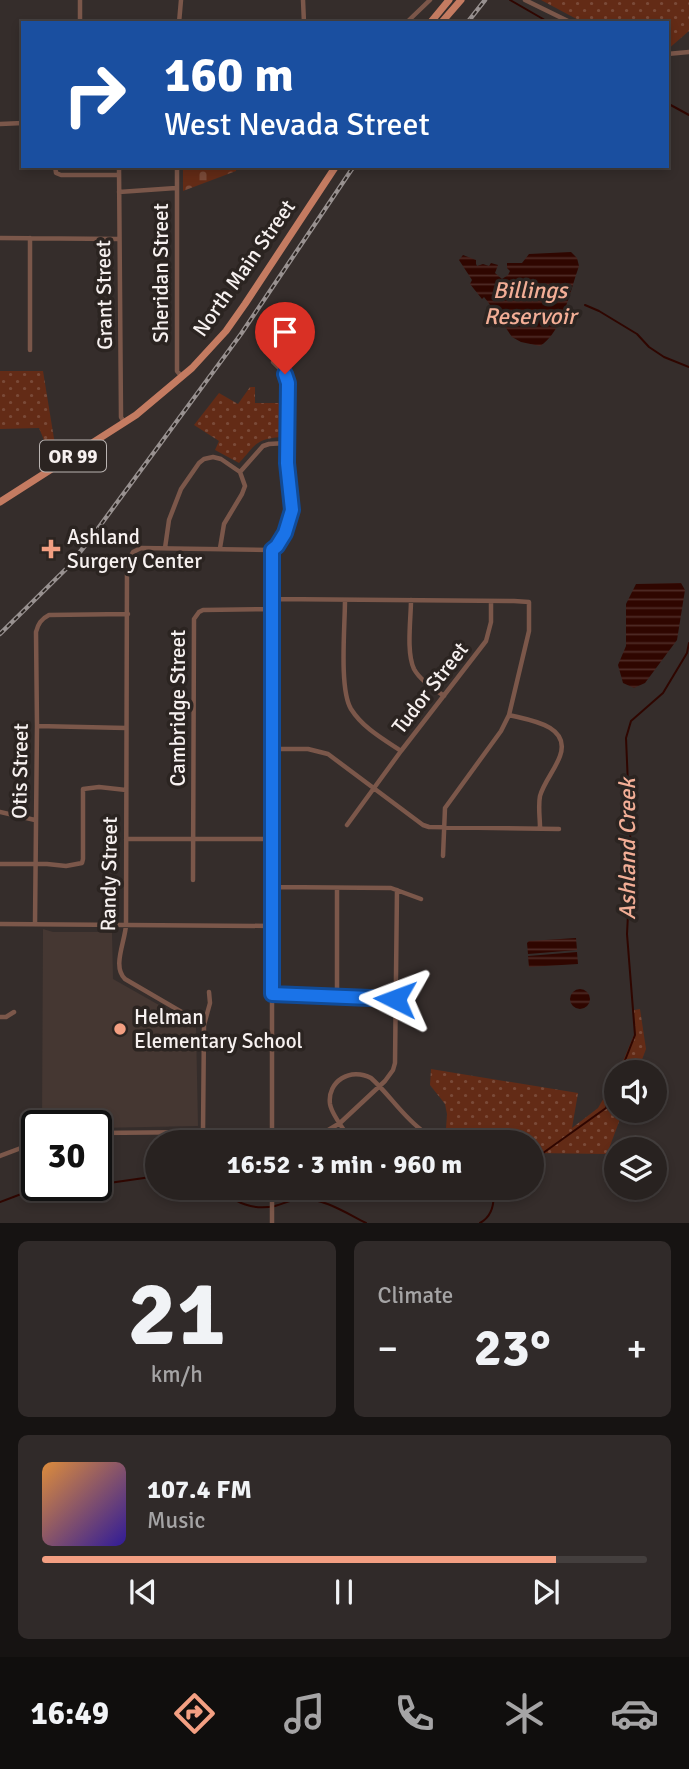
<!DOCTYPE html>
<html lang="en">
<head>
<meta charset="utf-8">
<style>
  :root { --surface:#282220; --page:#302a29; --text:#f1f3f6; --muted:#a5a4a5; --line:#443f3e; --accent:#f39f82 }
  body { margin:0; font-family:Signika,sans-serif; background:var(--page); color:var(--text); height:100vh; display:flex; flex-direction:column; font-size:26px; white-space:nowrap }
  * { box-sizing:border-box; margin:0 }
  p { font-size:23px; color:var(--muted) }
  .icon { flex:none; width:38px; height:38px; fill:none; stroke:currentColor; stroke-width:2; stroke-linecap:round; stroke-linejoin:round }
  .map { position:relative; height:1223px; overflow:hidden }
  .details { display:flex; flex-direction:column; gap:18px; padding:18px; background:#161312; flex:1 }
  .details>* { flex:none }
  .banner { position:absolute; left:21px; top:21px; width:648px; height:147px; border-radius:0px; box-shadow:0 4px 10px #0003,0 0 0 2px var(--line); background:#1a4fa0; color:#fff; overflow:hidden }
  .buttons { position:absolute; left:604px; top:1060px; display:grid; gap:14px }
  .buttons a { display:grid; place-items:center; width:63px; height:63px; border-radius:50%; background:var(--surface); box-shadow:0 4px 10px #0003,0 0 0 2px var(--line); font-size:35px }
  .speed { position:absolute; left:21px; top:1110px; display:flex; gap:14px; font-size:35px; font-weight:700; text-align:center }
  .speed>* { display:grid; place-content:center; width:91px; height:91px; border-radius:50%; background:var(--surface); box-shadow:0 4px 10px #0003,0 0 0 2px var(--line); line-height:1 }
  .speed .limit { border:4px solid #111; border-radius:10px; background:#fff; color:#111 }
  .pin { position:absolute; display:grid; place-items:center; width:60px; height:60px; color:#fff; margin:-72px -30px; border-radius:50% 50% 50% 0; rotate:-45deg; box-shadow:0 0 7px #0007 }
  .pin .icon { rotate:45deg }
  .me { position:absolute; width:77px; margin:-38px; rotate:273deg; stroke-linejoin:round; filter:drop-shadow(0 0 5px #0008) }
  .turn { display:flex; align-items:center; gap:24px; height:147px; padding:0 28px; font-size:32px }
  .turn .icon { width:91px; height:91px; stroke-width:2.5 }
  .turn b { display:block; font-size:49px; line-height:60px }
  .big { font-size:52px; font-weight:700; line-height:1.1 }
  .details .tile { flex:1; display:flex; flex-direction:column; justify-content:center; gap:10px; min-width:0; padding:0 24px; border-radius:10px; background:var(--page) }
  .details .dial { align-items:center; gap:0 }
  .dial b { font-size:91px; line-height:1 }
  .song { display:flex; align-items:center; gap:21px }
  .cover { width:84px; height:84px; border-radius:10px; background:linear-gradient(135deg,hsl(30 70% 55%),hsl(250 70% 35%)) }
  .played { height:7px; border-radius:4px; background:linear-gradient(90deg,var(--accent) 85%,var(--line) 85%) }
  .keys { display:flex; justify-content:space-around; direction:ltr }
  .heat { display:flex; justify-content:space-between; align-items:center; font-size:38px; direction:ltr }
  .details .tiles { flex:1; display:grid; gap:18px; grid-template-columns:1fr 1fr }
  .tile:last-child { grid-column:span 2 }
  .trip { position:absolute; left:145px; top:1130px; width:399px; height:70px; border-radius:35px; background:var(--surface); box-shadow:0 4px 10px #0003,0 0 0 2px var(--line); font-weight:700; line-height:70px; text-align:center }
  .tabs { display:flex; height:112px; justify-content:space-around; align-items:center; background:#100e0d; color:var(--muted) }
  .tabs .icon { width:49px; height:49px }
  .tabs .selected { color:var(--accent) }
  .tabs b { font-size:32px; color:var(--text) }
  .map>svg:first-child { display:block }
  .built { fill:#453732 }
  .grass { fill:url(#grass-dots) }
  .cemetery { fill:url(#cemetery-stones) }
  .water { fill:url(#water-rules) }
  .lines { fill:none; stroke-linecap:round; stroke-linejoin:round }
  .stream { stroke:#2f0600; stroke-width:2 }
  .street { stroke:#7b574a; stroke-width:4.5 }
  .primary { stroke:#c47b61; stroke-width:7 }
  .rail-casing { stroke:#989190; stroke-width:4.5 }
  .rail { stroke:#2b2421; stroke-width:2; stroke-dasharray:5; stroke-linecap:butt }
  .route-casing { stroke:#114b97; stroke-width:18 }
  .route { stroke:#1a73e8; stroke-width:12 }
  .poi-dot { fill:#f39f82; stroke:#2b2421; stroke-width:2.5 }
  .labels { text-anchor:middle; stroke-width:7; stroke-linejoin:round; paint-order:stroke }
  .shield { fill:#2b2421; stroke:#bab4b2; stroke-width:2 }
  .shield-label { font-size:19px; font-weight:bold; fill:#f7f1f0 }
  .street-label { font-size:21px; fill:#f7f1f0; stroke:#2b2421 }
  .poi-label { font-size:21px; fill:#f7f1f0; stroke:#2b2421; text-anchor:start }
  .water-label { font-size:23px; font-style:italic; fill:#f3ae96; stroke:#2b2421 }
</style>
</head>
<body>
<div class="map">
<svg width="689" height="1223" viewBox="0 0 689 1223">
  <defs>
    <pattern id="grass-dots" width="8" height="8" patternUnits="userSpaceOnUse" patternTransform="scale(1.75)"><rect width="8" height="8" fill="#632b16"/><path d="M2 2h.1M6 6h.1" fill="none" stroke="#7a4a38" stroke-width="1.8" stroke-linecap="round"/></pattern>
    <pattern id="cemetery-stones" width="16" height="16" patternUnits="userSpaceOnUse" patternTransform="scale(1.75)"><rect width="16" height="16" fill="#632b16"/><path d="M2 7V4a2 2 0 0 1 4 0v3zM10 15v-3a2 2 0 0 1 4 0v3z" fill="#7a4a38"/></pattern>
    <pattern id="water-rules" width="6" height="5" patternUnits="userSpaceOnUse" patternTransform="scale(1.75)"><rect width="6" height="5" fill="#2f0600"/><path d="M0 2.5h6" fill="none" stroke="#4e2b26"/></pattern>
  </defs>
  <rect width="100%" height="100%" fill="#352d2b"/>
  <path class="built" d="M43,929l10,3h59l1,47 83,47 2,100 -102,2v-3h-54z"/>
  <path class="grass" d="M541,0h148v31l-22,19v-27h-83z
    M0,371h43l14,86 -5,3c-5,-10 -8,-21 -13,-32l-39,1z
    M250,387h5v16h27v8l-3,1 2,25c-26,2 -25,8 -42,26l-24,-13 4,-9 -25,-16 25,-32 19,11z
    M640,1009l6,40 -9,24h-19l16,-38v-25z
    M431,1069l147,24 -6,35 26,-20 18,-31v34h7l-16,43 -75,-1v-10h-87l2,-29 -2,-10 -15,-19z"/>
  <path class="cemetery" d="M183,166h53v5l-53,20z"/>
  <path class="water" d="M571,252l6,6 2,8c-9,25 -17,67 -39,80l-19,-4 -9,-5 -24,-35 -4,-5 -2,2 -12,-15 2,-4 -13,-20 4,-5 13,5v4l1,2 6,-2 6,2 2,-3 7,2 -3,8 7,6 6,-4 2,-4 -3,-3v-5h15l7,-9z
    M681,583l4,7 -8,50 -32,43 -11,5 -11,-5 -5,-18 8,-19v-42l10,-20z
    M576,938l1,12 -49,4 -1,-11 2,-2z
    M577,952l1,12 -49,3 -1,-11z
    M570 999a10 10 0 1 1 20 0a10 10 0 1 1-20 0Z"/>
  <g class="lines">
    <path class="stream" d="M510,0l40,23
      M667,103l22,12
      M585,305l14,6 38,23 12,13 15,10 25,10
      M620,1073l15,-38 -8,-101 4,-79 -5,-117 5,-17 32,-28 24,-40 2,-10
      M532,1159l11,-6 63,-45 10,-25
      M96,1182l13,1 49,-7
      M215,1188c21,13 34,23 60,18 8,-2 17,-7 26,-7 23,-1 45,14 65,24
      M0,1202l45,-17
      M480,1223c13,-7 15,-20 13,-35"/>
    <path class="street" d="M80,0v23
      M303,0l1,23
      M525,0l47,23
      M179,23l2,-23
      M406,23l24,-23
      M667,54l22,-2
      M0,124l23,-1
      M55,166l1,7 5,2h58
      M119,166l2,251 3,5
      M177,166v205l5,6
      M119,192l57,-4
      M0,238l119,1
      M30,350v-112
      M240,472l23,-26 6,-2 17,-1
      M165,548l4,-28 12,-31 18,-26 5,-4 9,-2 8,2 19,13 5,14 -3,8 -18,30 -4,24
      M272,599l242,2 15,1v29l-20,84 -8,16 -56,77 -2,48
      M345,600c0,26 -6,89 6,109 12,19 32,30 50,42
      M411,600c0,19 -5,52 3,69 6,11 19,19 30,27
      M509,715c20,5 62,10 51,41 -5,14 -16,26 -20,40 -2,10 0,22 0,32
      M37,726l89,2
      M273,749h35l20,5 95,71 6,2 130,2
      M0,812l35,8
      M347,825l54,-74 85,-110 5,-19v-21
      M126,839h147
      M0,864h47l19,2 16,-3 1,-4v-70l16,-2 27,3
      M193,880l1,-261 5,-7 4,-2 70,-1
      M273,887l118,1 30,11
      M0,924l272,2
      M35,924l2,-198 -1,-94c2,-8 5,-13 13,-17l79,-1
      M272,994l123,5
      M337,997v-109
      M0,1017h6l8,-5
      M204,1025l6,-22 -1,-11
      M203,1132l1,-107 -79,-46c-13,-12 0,-37 1,-54l1,-362 6,-11 8,-4 131,2
      M96,1133l107,-1 109,1 13,-1 15,-9 45,-42 8,-11 2,-7 2,-173
      M272,1143v-593l5,-4 8,-13 7,-23 -5,-47 1,-83 -3,-6 -12,-12 3,-7 16,-22
      M353,1143c-7,-11 -21,-27 -23,-39 -3,-23 21,-37 41,-26 19,17 32,39 53,54 8,5 17,8 26,11
      M0,1156l37,-14
      M272,1223v-35"/>
    <path class="primary" d="M430,23l19,-23
      M441,23l20,-23
      M0,502l136,-87 56,-47 34,-37 19,-27 91,-138"/>
    <defs>
      <path id="rail" d="M467,23l18,-23
        M0,634l67,-66 21,-26 153,-208 113,-168"/>
    </defs>
    <use href="#rail" class="rail-casing"/>
    <use href="#rail" class="rail"/>
  </g>
  <g class="lines">
    <defs>
      <path id="route" d="M285,374l3,9 -1,80 5,47 -7,23 -8,13 -5,4v444l123,5"/>
    </defs>
    <use href="#route" class="route-casing"/>
    <use href="#route" class="route"/>
  </g>
  <g class="poi-dot">
    <path d="M47.5 538.5h7v7h7v7h-7v7h-7v-7h-7v-7h7z"/>
    <circle cx="120" cy="1029" r="7"/>
  </g>
  <g class="labels">
    <rect class="shield" x="40" y="440.5" width="66" height="31" rx="5"/>
    <g class="shield-label">
      <text x="73" y="463">OR 99</text>
    </g>
    <g class="street-label">
      <text transform="translate(244 268) rotate(-55)" y="7">North Main Street</text>
      <text transform="translate(161 273) rotate(-90)" y="7">Sheridan Street</text>
      <text transform="translate(104 295) rotate(-91)" y="7">Grant Street</text>
      <text transform="translate(430 688) rotate(-52)" y="7">Tudor Street</text>
      <text transform="translate(178 708) rotate(-90)" y="7">Cambridge Street</text>
      <text transform="translate(20 771) rotate(-89)" y="7">Otis Street</text>
      <text transform="translate(109 874) rotate(-89)" y="7">Randy Street</text>
    </g>
    <g class="poi-label">
      <text x="67" y="544">Ashland<tspan x="67" dy="24">Surgery Center</tspan></text>
      <text x="134" y="1024">Helman<tspan x="134" dy="24">Elementary School</tspan></text>
    </g>
    <g class="water-label">
      <text x="530" y="298">Billings<tspan x="530" dy="26">Reservoir</tspan></text>
      <text transform="translate(627 849) rotate(-90)" y="8">Ashland Creek</text>
    </g>
  </g>
</svg>
<div class="buttons">
<a><svg class="icon" aria-label="sound" viewBox="0 0 24 24"><path d="M4 9h4l5-4v14l-5-4H4zM17 9q2 3 0 6"/></svg></a>
<a><svg class="icon" aria-label="layers" viewBox="0 0 24 24"><path d="M12 4l9 5-9 5-9-5zM3 14l9 5 9-5"/></svg></a>
</div>
<div class="speed"><div class="limit">30</div></div>
<div class="pin" style="left:285px;top:374px;background:#d93025"><svg class="icon" aria-label="arrive" viewBox="0 0 24 24"><path d="M6 21V4h12l-3 4 3 4H6"/></svg></div>
<svg class="me" style="left:395px;top:999px" viewBox="-20 -20 40 40"><path d="M0-17L14 15 0 8-14 15z" fill="#1a73e8" stroke="#fff" stroke-width="4"/></svg>
<div class="trip">16:52 · 3 min · 960 m</div>
<div class="banner">
<div class="turn"><svg class="icon" aria-label="right" viewBox="0 0 24 24"><path d="M7 20v-9h11M14 6l5 5-5 5"/></svg><div><b>160 m</b>West Nevada Street</div></div>
</div>
</div>
<section class="details">
<div class="tiles">
<div class="tile dial"><b>21</b><p>km/h</p></div>
<div class="tile"><p>Climate</p>
<div class="heat"><a>−</a><b class="big">23°</b><a>+</a></div>
</div>
<div class="tile">
<div class="song"><i class="cover"></i><div><b>107.4 FM</b><p>Music</p></div></div>
<div class="played"></div>
<div class="keys"><svg class="icon" aria-label="previous" viewBox="0 0 24 24"><path d="M18 5L8 12l10 7zM5 5v14"/></svg><svg class="icon" aria-label="pause" viewBox="0 0 24 24"><path d="M8 5v14M16 5v14"/></svg><svg class="icon" aria-label="next" viewBox="0 0 24 24"><path d="M6 5l10 7-10 7zM19 5v14"/></svg></div>
</div>
</div>
</section>
<nav class="tabs">
<b>16:49</b>
<svg class="icon selected" aria-label="directions" viewBox="0 0 24 24"><path d="M12 3l9 9-9 9-9-9zM9 14v-3h6M13 9l2 2-2 2"/></svg>
<svg class="icon" aria-label="music" viewBox="0 0 24 24"><path d="M9 18V5l10-2v13"/><circle cx="6" cy="18" r="3"/><circle cx="16" cy="16" r="3"/></svg>
<svg class="icon" aria-label="phone" viewBox="0 0 24 24"><path d="M5 4h4l2 5-3 2q2 4 5 5l2-3 5 2v4C11 20 4 13 5 4z"/></svg>
<svg class="icon" aria-label="climate" viewBox="0 0 24 24"><path d="M12 3v18M4 7l16 10M4 17L20 7"/></svg>
<svg class="icon" aria-label="car" viewBox="0 0 24 24"><path d="M5 17H2v-5l4-1 3-4h7l3 4 3 1v5h-3M9 17h6M6 11h13"/><circle cx="7" cy="17" r="2"/><circle cx="17" cy="17" r="2"/></svg>
</nav>
</body>
</html>
